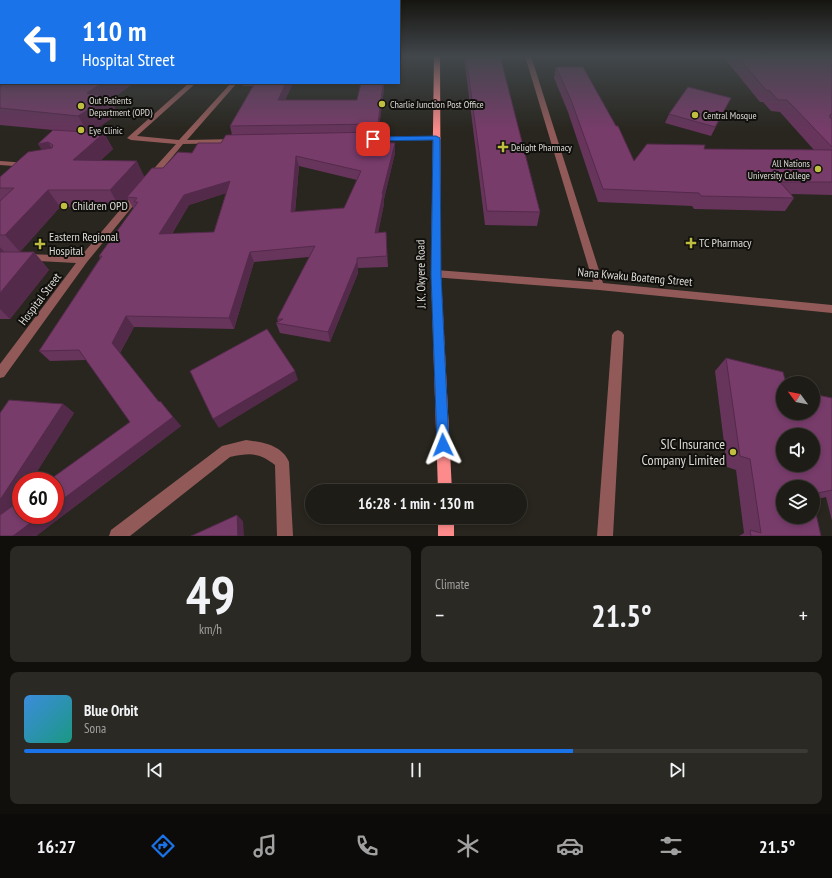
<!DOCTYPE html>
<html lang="en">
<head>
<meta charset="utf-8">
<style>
  :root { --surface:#1e1c16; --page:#2b2923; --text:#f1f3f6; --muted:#a1a1a1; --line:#3c3a35; --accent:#1a73e8 }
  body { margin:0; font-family:"PT Sans Narrow",sans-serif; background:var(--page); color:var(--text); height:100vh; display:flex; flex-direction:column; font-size:15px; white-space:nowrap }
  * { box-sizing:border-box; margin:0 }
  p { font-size:13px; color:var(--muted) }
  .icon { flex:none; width:22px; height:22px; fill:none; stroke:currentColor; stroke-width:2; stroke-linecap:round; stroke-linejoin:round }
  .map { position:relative; height:536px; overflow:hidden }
  .sheet { display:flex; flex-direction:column; gap:10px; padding:10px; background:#100f0c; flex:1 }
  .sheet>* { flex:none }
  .banner { position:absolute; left:0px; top:0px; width:400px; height:84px; box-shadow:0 2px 6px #0003,0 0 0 1px var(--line); background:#1a73e8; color:#fff; overflow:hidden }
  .needle { width:26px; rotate:302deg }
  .fabs { position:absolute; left:776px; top:376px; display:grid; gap:8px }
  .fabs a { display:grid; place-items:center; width:44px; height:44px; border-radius:50%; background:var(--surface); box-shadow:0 2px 6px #0003,0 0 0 1px var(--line); font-size:20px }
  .speed { position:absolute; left:12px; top:472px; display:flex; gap:8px; font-size:20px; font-weight:700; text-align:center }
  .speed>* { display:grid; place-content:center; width:52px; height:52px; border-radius:50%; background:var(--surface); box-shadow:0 2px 6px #0003,0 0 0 1px var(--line); line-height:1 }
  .speed .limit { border:6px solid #d22; background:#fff; color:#111 }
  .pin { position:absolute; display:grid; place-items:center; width:34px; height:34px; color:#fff; margin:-17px; border-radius:8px; box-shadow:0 2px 6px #0006 }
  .me { position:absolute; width:44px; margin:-22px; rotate:358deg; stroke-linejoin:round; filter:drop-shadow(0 0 3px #0008) }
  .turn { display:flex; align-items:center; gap:14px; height:84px; padding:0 16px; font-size:18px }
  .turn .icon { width:52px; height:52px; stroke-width:2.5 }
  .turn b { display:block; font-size:28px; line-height:34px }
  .big { font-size:30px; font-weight:800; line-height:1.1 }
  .sheet .card { flex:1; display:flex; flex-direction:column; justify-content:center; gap:6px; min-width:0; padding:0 14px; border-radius:8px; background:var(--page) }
  .sheet .dial { align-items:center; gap:0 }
  .dial b { font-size:52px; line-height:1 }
  .song { display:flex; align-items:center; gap:12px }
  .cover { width:48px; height:48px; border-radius:6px; background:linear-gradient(135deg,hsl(210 70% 55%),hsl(170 70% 35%)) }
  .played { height:4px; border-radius:2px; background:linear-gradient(90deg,var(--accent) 70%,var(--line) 70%) }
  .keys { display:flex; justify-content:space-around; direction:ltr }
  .heat { display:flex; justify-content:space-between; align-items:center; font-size:22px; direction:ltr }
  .sheet .tiles { flex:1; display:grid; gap:10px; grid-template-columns:1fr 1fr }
  .card:last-child { grid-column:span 2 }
  .trip { position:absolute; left:305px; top:484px; width:222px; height:40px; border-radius:20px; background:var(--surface); box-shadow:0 2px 6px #0003,0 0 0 1px var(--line); font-weight:800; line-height:40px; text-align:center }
  .tabs { display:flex; height:64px; justify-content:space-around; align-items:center; background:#0c0b09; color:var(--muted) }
  .tabs .icon { width:28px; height:28px }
  .tabs .current { color:var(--accent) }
  .tabs b { font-size:18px; color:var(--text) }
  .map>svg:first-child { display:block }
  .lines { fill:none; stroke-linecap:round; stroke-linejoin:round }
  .minor { fill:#915a59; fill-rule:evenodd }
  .major { fill:#fd8b8b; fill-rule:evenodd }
  .wall { fill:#67345c; fill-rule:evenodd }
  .shaded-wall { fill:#542a4b }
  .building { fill:#783c6b; stroke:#542a4b; fill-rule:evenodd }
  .route { fill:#1a73e8; stroke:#114b97 }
  .poi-dot { fill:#bfbe41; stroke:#100f0c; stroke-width:1.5 }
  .labels { text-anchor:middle; stroke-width:4; stroke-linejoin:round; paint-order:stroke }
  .far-poi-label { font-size:10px; fill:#dddbd6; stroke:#100f0c; text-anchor:start }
  .poi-label { font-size:12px; fill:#dddbd6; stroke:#100f0c; text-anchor:start }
  .street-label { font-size:12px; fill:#dddbd6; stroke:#100f0c }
  .near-poi-label { font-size:14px; fill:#dddbd6; stroke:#100f0c; text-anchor:end }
</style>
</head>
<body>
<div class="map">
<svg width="832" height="536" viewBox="0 0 832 536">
  <rect width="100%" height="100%" fill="#28261e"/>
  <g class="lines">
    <path class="minor" d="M525,56h6l72,227 229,22v8l-233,-23 -167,-13 -1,-3 1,-3 4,-1 157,12z
      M189,83h7l-59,53 42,4 52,-57h6l-50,57 48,-1 4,2 -4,2 -52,1 -29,35h-6v-4l28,-31 -45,-4 -4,-2z
      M437,136l4,2 -1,2 -75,1 -4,-2 4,-2z
      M0,161l28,2 4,2 -4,2 -28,-2z
      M139,190l4,3 -1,2 -55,67 -83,115 -4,1v-14l76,-101 -76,-4v-6l81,3 55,-65z
      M618,330l4,2 2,3 -11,201h-16l15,-201 2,-3z
      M246,440c16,2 36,5 43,22l4,74h-16l-2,-71c-16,-13 -25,-12 -45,-8l-100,79h-21l2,-6 111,-84z"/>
    <path class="major" d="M434,56h6l1,218 11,217h-14l-7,-217z
      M438,517h16v19h-16z"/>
  </g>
  <path class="wall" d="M464,56h36l40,156 -3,14 -52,-1z
    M727,56h105v139l-41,-1 3,4 -9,13 -91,-2 -2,-3 -94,-4 -30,-90 -14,-34 2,-11 78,94 70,-12 110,1 -34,-38 -9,-1 -8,-9h-3l-35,-43z
    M0,59l1,24 110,17 7,14 -27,18 13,1 9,16 -12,11 44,17 47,-24 29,-10 11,-8 -2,-9 23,-40h-10l-1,-3h51l-8,17h72l4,-17h23v6l-6,46h-1v7l18,1v10l-11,46v5l-6,29 8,-1 2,35 -30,1v5l-28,69 -50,-9 -4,-10 2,-1 -1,-3 32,-62 -55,5 -20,67 -100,-2 -14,26 39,49 22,24 -145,110h-36l63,-132 11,9 -57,90 113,-81 -44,-62 -36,1 -11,-10 61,-93 -1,-2 35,-48h-1l-5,-9 -8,9 -60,-1 -40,45h-16h30l15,18 -39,49h-10v-142l42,-27 -4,-6 15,-14 -53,-5zM299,166l58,14 -13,28 -49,4zM226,193l-12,39 -42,2 17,-29z
    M731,98l-20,38 -46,-13 4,-9z
    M726,358l57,55 49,-15v123l-6,-24 -13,3v-13h-30l38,49h-82l5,-3 -8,-63 -9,-3 -12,-96z"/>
  <path class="shaded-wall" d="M1,78v5h24l-25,21v-25z
    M102,83h32l-23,17 7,14 -29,20 -11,-18 9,-23z
    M286,83h7l-13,28 -2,-11z
    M383,83h1v6l-6,46v-11z
    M377,132v10h-2z
    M104,133l9,16 -30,28 -10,-17z
    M48,142l11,17 -10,1 -11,-16z
    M395,143v10l-11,46v5l-8,39 -1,-10 7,-39z
    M296,156l3,10 -5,57 -3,-11z
    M137,161l8,17 -18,19 1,2 -8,9 -10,-18z
    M230,181l3,10 -44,14 -24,40 -6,-11 25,-39z
    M48,190l12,17 -40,45 -15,-17z
    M0,247l12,14 -12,4z
    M34,252l15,18 -39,49 -10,-10v-16z
    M250,252l4,10 -20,67 -5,-11z
    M357,258l1,10v5l-28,69 -2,-10z
    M126,316l8,11 -14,26 47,59 -55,-69z
    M295,371l3,9 -79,48 -6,-9z
    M160,401l21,25 -145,110h-23l28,-21h14v-10z
    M63,404l11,9 -43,68h-10v16l-21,33v-30z
    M237,515l6,6 1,15h-6z"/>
  <path class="building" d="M466,56h34l40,156 -53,-1z
    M737,56h95v58l-2,1v3h2v29l-45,-47h-9l-8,-9 -4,-1z
    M0,59h1v19l-1,1z
    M556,67h27l33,59h2l16,35 13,-17 58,1 -1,4 128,1v32h-52l14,16 -93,-2 -2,-3 -96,-4 -32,-89z
    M5,83h97l-15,10 22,4 -31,19 -78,-8v-21z
    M255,83h31l-8,17h79l4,-17h22l-5,41 -148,2z
    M688,87l43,11 -16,29 -46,-13z
    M53,130l51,3 -31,27 64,1 -27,29h-62l-43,45h-5v-34l14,-13h-14v-11l28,-25 24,-4 1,-3 -5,-3 -10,2z
    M377,132l-2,10 20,1 -13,51h1l-8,39 11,-1 1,24 -30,2v4l-29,70 -52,-9 7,-4h-6l38,-73 -65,6 -21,66 -103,-2 -14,27 47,59 1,-1 13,16 -118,88v-24h-7l82,-59 -51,-72 -40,1 63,-95h-3l39,-54h-4l3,-4 -10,-1 25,-29h11l15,-16 14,1 6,-10h23l5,-8zM296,156l65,15 -17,37 -53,4zM230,181l-16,51 -55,2 25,-39z
    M0,252h34l-34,41z
    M267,329l28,42 -82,48 -23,-48z
    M726,358l57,14 3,11h-3v30h30v-19l19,4v92l-19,4v-7h-30v30h30v-17l8,36h-70l-1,-6 11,3 -11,-74 -10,-3zM783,435h30v30h-30z
    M9,400l54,4 -63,96v-87z
    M21,500v15h20l-28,21h-13v-21z
    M237,515l1,21h-47z"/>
  <linearGradient id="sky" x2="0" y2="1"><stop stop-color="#161510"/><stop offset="0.43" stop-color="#42474c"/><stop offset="1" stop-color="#42474c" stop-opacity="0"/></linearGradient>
  <rect width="832" height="131" fill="url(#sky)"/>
  <path class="route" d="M436,136l4,2 1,136 8,171 -1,4 -5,2 -4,-2 -2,-4 -6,-171 2,-134 -60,1 -4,-2 4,-2z"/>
  <g class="poi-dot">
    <circle cx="382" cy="104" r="4"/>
    <circle cx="81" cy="106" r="4"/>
    <circle cx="695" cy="115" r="4"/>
    <circle cx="81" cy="130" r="4"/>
    <path d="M501 141h4v4h4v4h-4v4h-4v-4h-4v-4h4z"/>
    <circle cx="818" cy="169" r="4"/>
    <circle cx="64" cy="206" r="4"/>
    <path d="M689 237h4v4h4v4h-4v4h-4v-4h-4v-4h4z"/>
    <path d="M38 238h4v4h4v4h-4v4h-4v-4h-4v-4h4z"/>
    <circle cx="733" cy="452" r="4"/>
  </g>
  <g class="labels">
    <g class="far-poi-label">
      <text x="89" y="104">Out Patients<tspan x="89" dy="12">Department (OPD)</tspan></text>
      <text x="390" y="108">Charlie Junction Post Office</text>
      <text x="703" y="119">Central Mosque</text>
      <text x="89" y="134">Eye Clinic</text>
      <text x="511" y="151">Delight Pharmacy</text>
      <text x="810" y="167" text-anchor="end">All Nations<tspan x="810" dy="12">University College</tspan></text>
    </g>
    <g class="poi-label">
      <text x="72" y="210">Children OPD</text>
      <text x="49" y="241">Eastern Regional<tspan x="49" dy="14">Hospital</tspan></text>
      <text x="699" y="247">TC Pharmacy</text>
    </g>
    <g class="street-label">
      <text transform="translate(421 274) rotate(-91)" y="4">J. K. Okyere Road</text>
      <text transform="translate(635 277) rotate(5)" y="4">Nana Kwaku Boateng Street</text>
      <text transform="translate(40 299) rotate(-53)" y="4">Hospital Street</text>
    </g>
    <g class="near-poi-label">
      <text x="725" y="449">SIC Insurance<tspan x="725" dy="16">Company Limited</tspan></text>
    </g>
  </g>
</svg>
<div class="fabs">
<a><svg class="needle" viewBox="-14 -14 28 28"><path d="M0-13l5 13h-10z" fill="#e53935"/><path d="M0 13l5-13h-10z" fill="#a1a1a1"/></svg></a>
<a><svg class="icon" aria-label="sound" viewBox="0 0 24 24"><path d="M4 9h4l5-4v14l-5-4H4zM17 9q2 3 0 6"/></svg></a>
<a><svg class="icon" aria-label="layers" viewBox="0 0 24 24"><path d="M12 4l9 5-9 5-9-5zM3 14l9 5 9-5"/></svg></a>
</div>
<div class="speed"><div class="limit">60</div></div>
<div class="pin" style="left:373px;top:139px;background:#d93025"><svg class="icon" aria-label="arrive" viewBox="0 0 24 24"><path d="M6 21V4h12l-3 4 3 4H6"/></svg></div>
<svg class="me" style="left:443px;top:445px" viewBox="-20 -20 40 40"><path d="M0-17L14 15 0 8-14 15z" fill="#1a73e8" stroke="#fff" stroke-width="4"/></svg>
<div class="trip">16:28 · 1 min · 130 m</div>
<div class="banner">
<div class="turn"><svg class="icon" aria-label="left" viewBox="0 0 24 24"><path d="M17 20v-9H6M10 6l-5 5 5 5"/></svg><div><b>110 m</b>Hospital Street</div></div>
</div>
</div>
<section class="sheet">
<div class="tiles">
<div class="card dial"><b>49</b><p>km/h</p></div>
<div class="card"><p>Climate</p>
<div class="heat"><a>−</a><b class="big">21.5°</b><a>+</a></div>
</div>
<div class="card">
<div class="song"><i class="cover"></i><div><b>Blue Orbit</b><p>Sona</p></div></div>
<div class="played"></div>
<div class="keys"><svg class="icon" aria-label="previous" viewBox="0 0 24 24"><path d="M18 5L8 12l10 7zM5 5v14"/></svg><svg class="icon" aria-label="pause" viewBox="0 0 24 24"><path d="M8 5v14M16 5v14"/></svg><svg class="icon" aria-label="next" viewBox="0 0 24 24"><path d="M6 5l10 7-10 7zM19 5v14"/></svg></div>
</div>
</div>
</section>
<nav class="tabs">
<b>16:27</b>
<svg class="icon current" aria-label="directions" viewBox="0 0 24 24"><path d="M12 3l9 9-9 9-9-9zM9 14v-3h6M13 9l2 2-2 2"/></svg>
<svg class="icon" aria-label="music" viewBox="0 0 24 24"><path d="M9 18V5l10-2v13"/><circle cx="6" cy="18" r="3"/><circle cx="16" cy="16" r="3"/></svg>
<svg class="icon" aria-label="phone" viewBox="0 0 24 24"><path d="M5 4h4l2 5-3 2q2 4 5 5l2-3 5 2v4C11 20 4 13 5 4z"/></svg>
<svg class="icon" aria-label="climate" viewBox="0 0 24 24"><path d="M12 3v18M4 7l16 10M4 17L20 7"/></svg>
<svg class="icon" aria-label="car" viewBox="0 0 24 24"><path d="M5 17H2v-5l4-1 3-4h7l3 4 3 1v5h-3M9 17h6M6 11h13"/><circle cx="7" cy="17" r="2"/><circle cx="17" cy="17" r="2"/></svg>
<svg class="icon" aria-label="filters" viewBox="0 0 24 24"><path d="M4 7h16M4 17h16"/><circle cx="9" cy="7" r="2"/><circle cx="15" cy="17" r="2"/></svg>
<b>21.5°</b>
</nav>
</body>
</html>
